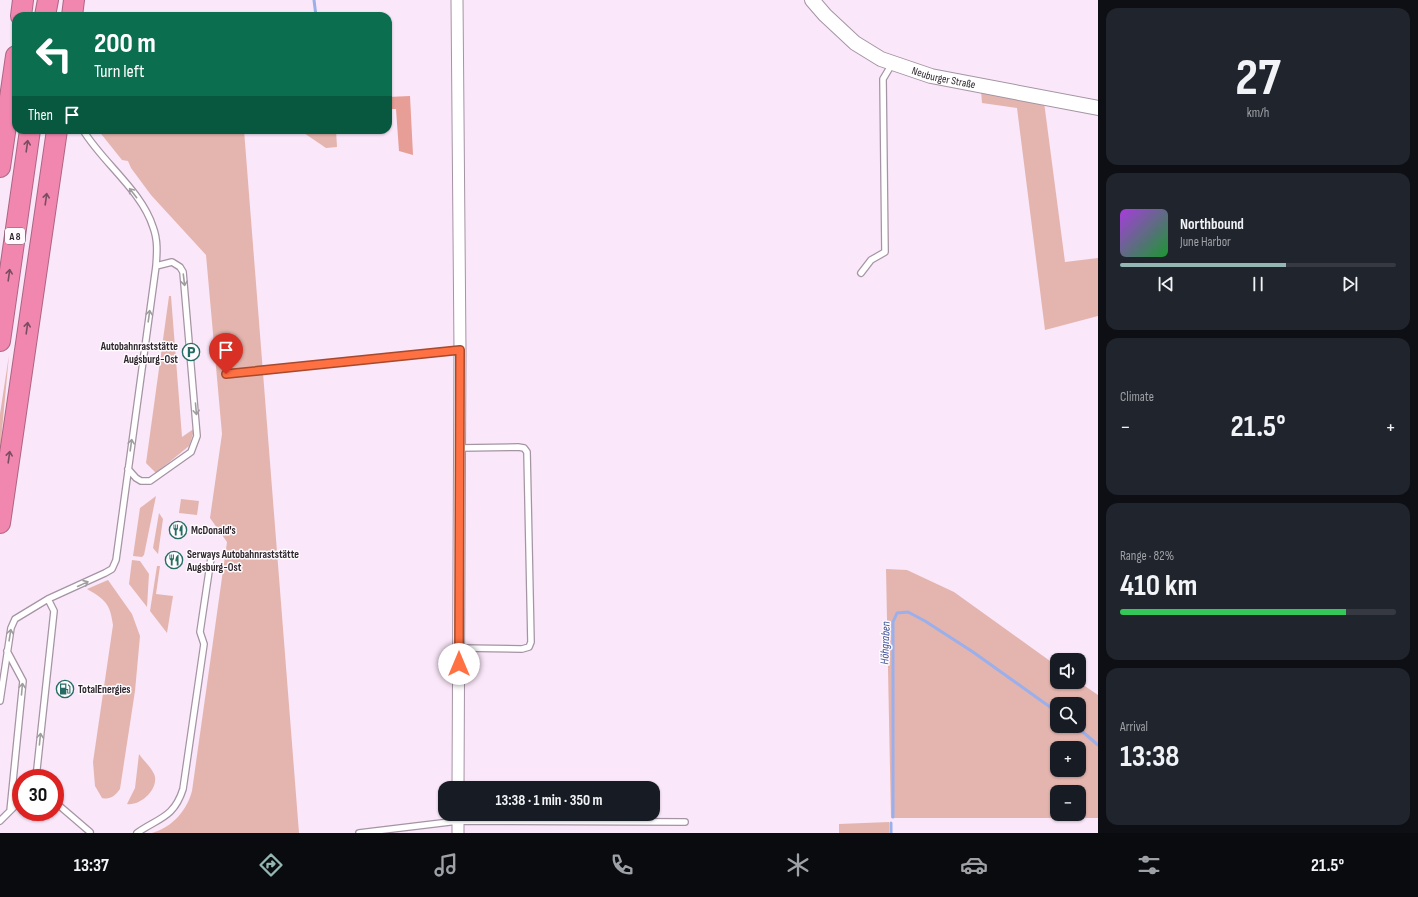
<!DOCTYPE html>
<html lang="en">
<head>
<meta charset="utf-8">
<style>
  :root { --surface:#171b24; --page:#20242c; --text:#f1f3f6; --muted:#9ea1a6; --line:#363941; --accent:#95b7b4 }
  body { margin:0; font-family:"Sofia Sans Condensed",sans-serif; background:var(--page); color:var(--text); height:100vh; display:flex; flex-direction:column; font-size:15px; white-space:nowrap }
  * { box-sizing:border-box; margin:0 }
  p { font-size:13px; color:var(--muted) }
  .icon { flex:none; width:22px; height:22px; fill:none; stroke:currentColor; stroke-width:2; stroke-linecap:round; stroke-linejoin:round }
  .map { position:relative; flex:1; overflow:hidden }
  .drawer { display:flex; flex-direction:column; gap:8px; padding:8px; background:#0d0f14; width:320px }
  .drawer>* { flex:none }
  .top-card { position:absolute; left:12px; top:12px; width:380px; height:122px; border-radius:12px; box-shadow:0 1px 3px #0004; background:#0b6e4f; color:#fff; overflow:hidden }
  .fabs { position:absolute; left:1050px; top:653px; display:grid; gap:8px }
  .fabs a { display:grid; place-items:center; width:36px; height:36px; border-radius:8px; background:var(--surface); box-shadow:0 1px 3px #0004; font-size:20px }
  .speed { position:absolute; left:12px; top:769px; display:flex; gap:8px; font-size:20px; font-weight:700; text-align:center }
  .speed>* { display:grid; place-content:center; width:52px; height:52px; border-radius:50%; background:var(--surface); box-shadow:0 1px 3px #0004; line-height:1 }
  .speed .limit { border:6px solid #d22; background:#fff; color:#111 }
  .pin { position:absolute; display:grid; place-items:center; width:34px; height:34px; color:#fff; margin:-41px -17px; border-radius:50% 50% 50% 0; rotate:-45deg; box-shadow:0 0 4px #0007 }
  .pin .icon { rotate:45deg }
  .me { position:absolute; width:44px; margin:-22px; rotate:0deg; stroke-linejoin:round; filter:drop-shadow(0 0 3px #0008) }
  .turn { display:flex; align-items:center; gap:14px; height:84px; padding:0 16px; font-size:18px }
  .turn .icon { width:52px; height:52px; stroke-width:2.5 }
  .turn b { display:block; font-size:28px; line-height:34px }
  .then { display:flex; align-items:center; height:38px; padding:0 16px; background:#0003; gap:8px; font-size:15px }
  .big { font-size:30px; font-weight:700; line-height:1.1 }
  .drawer .widget { flex:1; display:flex; flex-direction:column; justify-content:center; gap:6px; min-width:0; padding:0 14px; border-radius:12px; background:var(--page) }
  .drawer .dial { align-items:center; gap:0 }
  .dial b { font-size:52px; line-height:1 }
  .song { display:flex; align-items:center; gap:12px }
  .cover { width:48px; height:48px; border-radius:6px; background:linear-gradient(135deg,hsl(280 70% 55%),hsl(130 70% 35%)) }
  .played { height:4px; border-radius:2px; background:linear-gradient(90deg,var(--accent) 60%,var(--line) 60%) }
  .keys { display:flex; justify-content:space-around; direction:ltr }
  .heat { display:flex; justify-content:space-between; align-items:center; font-size:22px; direction:ltr }
  .charge { height:6px; border-radius:3px; background:linear-gradient(90deg,#34c759 82%,var(--line) 0) }
  .trip { position:absolute; left:438px; top:781px; width:222px; height:40px; border-radius:12px; background:var(--surface); box-shadow:0 1px 3px #0004; font-weight:700; line-height:40px; text-align:center }
  .dock { display:flex; height:64px; justify-content:space-around; align-items:center; background:#090b0e; color:var(--muted) }
  .dock .icon { width:28px; height:28px }
  .dock .current { color:var(--accent) }
  .dock b { font-size:18px; color:var(--text) }
  main { display:flex; flex:1; min-height:0 }
  .map>svg:first-child { display:block }
  .green { fill:#e4b5af; fill-rule:evenodd }
  .forest { fill:#e69e96 }
  .lines { fill:none; stroke-linecap:round; stroke-linejoin:round }
  .stream { stroke:#9bafea; stroke-width:3 }
  .service-casing { stroke:#a594a4; stroke-width:8 }
  .minor-casing { stroke:#a594a4; stroke-width:13 }
  .tertiary-casing { stroke:#a594a4; stroke-width:16 }
  .motorway-casing { stroke:#ac6582; stroke-width:22 }
  .service { stroke:#fff; stroke-width:5.5 }
  .minor { stroke:#fff; stroke-width:11 }
  .tertiary { stroke:#fff; stroke-width:14 }
  .motorway { stroke:#f187af; stroke-width:20 }
  .oneway { stroke:#7b4d61 }
  .oneway2 { stroke:#a09da0 }
  .route-casing { stroke:#a6492c; stroke-width:10 }
  .route { stroke:#ff7043; stroke-width:7 }
  .labels { text-anchor:middle; stroke-width:3; stroke-linejoin:round; paint-order:stroke }
  .shield { fill:#fefafd; stroke:#6c666b; stroke-width:1 }
  .shield-label { font-size:10px; font-weight:bold; fill:#2d262d }
  .street-label { font-size:11px; fill:#2d262d; stroke:#fefafd }
  .poi-label { font-size:11px; font-weight:bold; fill:#2d262d; stroke:#fefafd; text-anchor:start }
  .water-label { font-size:12px; font-style:italic; fill:#3b4e95; stroke:#fefafd }
</style>
</head>
<body>
<main>
<div class="map">
<svg width="1098" height="833" viewBox="0 0 1098 833">
  <rect width="100%" height="100%" fill="#fae7f9"/>
  <path class="green" d="M981,90l63,12 21,160 33,-4v58l-53,14 -28,-222 -35,-5z
    M98,130h146l55,703h-147c21,-6 35,-23 40,-42l35,-249 -17,-24 12,-84 -16,-179 -55,-60 -20,-27 -3,-7 -6,-1z
    M306,130h30l1,17 -11,1 -22,-15z
    M169,296h2l11,141 13,-9 -6,18 -33,27 -10,-10z
    M9,355l-9,97v-38z
    M156,496l-12,59 -2,2 -9,-1 7,-48z
    M181,499l18,2 -2,14 -18,-2z
    M159,513l4,6 -5,35 -5,-6z
    M132,560l8,1 9,13 -2,33 -18,-23z
    M157,566h3l-4,28 17,2 -6,37 -17,-22z
    M886,569l21,1 47,22 103,74v16h22l19,13v123h-207zM1057,704h22v22h-22zM1057,748h22v22h-22zM1057,792h22v22h-22z
    M108,580l24,34 8,22 -5,55 -15,98c-5,7 -10,11 -18,9l-7,-12 -2,-24 20,-137c-3,-21 -7,-25 -26,-36z
    M139,754c4,6 15,16 16,23 2,14 -15,29 -28,27l8,-16z
    M889,822v11h-50v-9z"/>
  <path class="forest" d="M410,96l3,59 -14,-4 -3,-42h-8v-12z"/>
  <g class="lines">
    <path class="stream" d="M314,0l2,16
      M1076,726l22,19
      M893,817v-195l4,-9 11,-1 17,9 48,31 84,60
      M891,833v-10"/>
    <defs>
      <path id="service" d="M861,273l10,-13 14,-8 -2,-173 9,-15
        M226,374l234,-24
        M128,469l8,9 5,3h9l41,-29 6,-16 -14,-164 -3,-5 -8,-5 -16,4
        M459,648l63,1 7,-2 2,-5 -4,-190 -3,-4 -6,-1 -59,1
        M0,701l11,-73 4,-9 33,-20 57,-26 7,-4 4,-9 40,-294c1,-13 2,-26 -3,-39 -11,-36 -51,-65 -70,-97
        M36,778l18,-167 -6,-12
        M55,802l35,30
        M10,811l11,-11
        M0,821l10,-10 13,-130 -16,-30
        M137,833c21,-15 37,-15 46,-44l21,-145 -4,-12 11,-74
        M359,833l99,-12 227,1"/>
      <path id="minor" d="M457,0l3,350 -2,438
        M458,833v-19"/>
      <g id="tertiary">
        <path id="s1" d="M812,0l13,15 30,28 26,16 50,17 167,32"/>
      </g>
      <path id="motorway" d="M21,16l2,-16
        M45,16l3,-16
        M72,16l2,-16
        M0,167l16,-111
        M0,341l30,-211
        M0,523l57,-393"/>
    </defs>
    <use href="#service" class="service-casing"/>
    <use href="#minor" class="minor-casing"/>
    <use href="#tertiary" class="tertiary-casing"/>
    <use href="#motorway" class="motorway-casing"/>
    <use href="#service" class="service"/>
    <use href="#minor" class="minor"/>
    <use href="#tertiary" class="tertiary"/>
    <use href="#motorway" class="motorway"/>
  </g>
  <defs><path id="oneway-shaft" d="M-6 0H5M1.5-3L5.5 0L1.5 3" fill="none" stroke-width="1.6" stroke-linecap="round" stroke-linejoin="round"/></defs>
  <g class="oneway">
    <use href="#oneway-shaft" transform="translate(27 146) rotate(-82)"/>
    <use href="#oneway-shaft" transform="translate(46 199) rotate(-82)"/>
    <use href="#oneway-shaft" transform="translate(9 275) rotate(-82)"/>
    <use href="#oneway-shaft" transform="translate(27 328) rotate(-82)"/>
    <use href="#oneway-shaft" transform="translate(9 457) rotate(-82)"/>
  </g>
  <g class="oneway2">
    <use href="#oneway-shaft" transform="translate(133 193) rotate(-128)"/>
    <use href="#oneway-shaft" transform="translate(184 280) rotate(83)"/>
    <use href="#oneway-shaft" transform="translate(149 316) rotate(-82)"/>
    <use href="#oneway-shaft" transform="translate(196 409) rotate(85)"/>
    <use href="#oneway-shaft" transform="translate(131 445) rotate(-82)"/>
    <use href="#oneway-shaft" transform="translate(83 584) rotate(-25)"/>
    <use href="#oneway-shaft" transform="translate(10 635) rotate(-81)"/>
    <use href="#oneway-shaft" transform="translate(22 689) rotate(-85)"/>
    <use href="#oneway-shaft" transform="translate(40 739) rotate(-84)"/>
  </g>
  <g class="lines">
    <defs>
      <path id="route" d="M226,374l234,-24 -1,314"/>
    </defs>
    <use href="#route" class="route-casing"/>
    <use href="#route" class="route"/>
  </g>
  <defs>
    <symbol id="parking-ring" viewBox="-11 -11 22 22"><circle r="9.5" fill="#fefafd" stroke="#256d64" stroke-width="1.5"/><path d="M-3.5-5.5H1a3.5 3.5 0 0 1 0 7H-1V5.5H-3.5ZM-1-3.4V-.6H.8a1.4 1.4 0 0 0 0-2.8Z" fill="#256d64"/></symbol>
    <symbol id="restaurant-ring" viewBox="-11 -11 22 22"><circle r="9.5" fill="#fefafd" stroke="#256d64" stroke-width="1.5"/><path d="M-5-6h1v4h1v-4h1v4h1v-4h1v5L-1.5 .5V6h-2V.5L-5-1ZM5-6V6H3V1.5H1.5Q1.5-4 5-6Z" fill="#256d64"/></symbol>
    <symbol id="fuel-ring" viewBox="-11 -11 22 22"><circle r="9.5" fill="#fefafd" stroke="#256d64" stroke-width="1.5"/><path d="M-5.5-6h7V0h2V4h1.3V-2.5L3-4.5l.8-.8L6-3V5H2.5V1h-1V6h-7ZM-4.2-4.7v3.2H.2V-4.7Z" fill="#256d64"/></symbol>
  </defs>
  <g fill-rule="evenodd">
    <use href="#parking-ring" x="181" y="342" width="20" height="20"/>
    <use href="#restaurant-ring" x="168" y="520" width="20" height="20"/>
    <use href="#restaurant-ring" x="164" y="550" width="20" height="20"/>
    <use href="#fuel-ring" x="55" y="679" width="20" height="20"/>
  </g>
  <g class="labels">
    <rect class="shield" x="5" y="228" width="20" height="16" rx="3"/>
    <g class="shield-label">
      <text x="15" y="240">A 8</text>
    </g>
    <g class="street-label">
      <text dy="4" stroke="none"><textPath href="#s1" startOffset="157">Neuburger Straße</textPath></text>
    </g>
    <g class="poi-label">
      <text x="178" y="350" text-anchor="end">Autobahnraststätte<tspan x="178" dy="13">Augsburg-Ost</tspan></text>
      <text x="191" y="534">McDonald's</text>
      <text x="187" y="558">Serways Autobahnraststätte<tspan x="187" dy="13">Augsburg-Ost</tspan></text>
      <text x="78" y="693">TotalEnergies</text>
    </g>
    <g class="water-label">
      <text transform="translate(885 643) rotate(-88)" y="4">Höhgraben</text>
    </g>
  </g>
</svg>
<div class="fabs">
<a><svg class="icon" aria-label="sound" viewBox="0 0 24 24"><path d="M4 9h4l5-4v14l-5-4H4zM17 9q2 3 0 6"/></svg></a>
<a><svg class="icon" aria-label="search" viewBox="0 0 24 24"><circle cx="10" cy="10" r="6"/><path d="M15 15l6 6"/></svg></a>
<a>+</a>
<a>−</a>
</div>
<div class="speed"><div class="limit">30</div></div>
<div class="pin" style="left:226px;top:374px;background:#d93025"><svg class="icon" aria-label="arrive" viewBox="0 0 24 24"><path d="M6 21V4h12l-3 4 3 4H6"/></svg></div>
<svg class="me" style="left:459px;top:664px" viewBox="-20 -20 40 40"><circle r="19" fill="#fff"/><path d="M0-13L10 11 0 6-10 11z" fill="#ff7043"/></svg>
<div class="trip">13:38 · 1 min · 350 m</div>
<div class="top-card">
<div class="turn"><svg class="icon" aria-label="left" viewBox="0 0 24 24"><path d="M17 20v-9H6M10 6l-5 5 5 5"/></svg><div><b>200 m</b>Turn left</div></div>
<div class="then">Then<svg class="icon" aria-label="arrive" viewBox="0 0 24 24"><path d="M6 21V4h12l-3 4 3 4H6"/></svg></div>
</div>
</div>
<section class="drawer">
<div class="widget dial"><b>27</b><p>km/h</p></div>
<div class="widget">
<div class="song"><i class="cover"></i><div><b>Northbound</b><p>June Harbor</p></div></div>
<div class="played"></div>
<div class="keys"><svg class="icon" aria-label="previous" viewBox="0 0 24 24"><path d="M18 5L8 12l10 7zM5 5v14"/></svg><svg class="icon" aria-label="pause" viewBox="0 0 24 24"><path d="M8 5v14M16 5v14"/></svg><svg class="icon" aria-label="next" viewBox="0 0 24 24"><path d="M6 5l10 7-10 7zM19 5v14"/></svg></div>
</div>
<div class="widget"><p>Climate</p>
<div class="heat"><a>−</a><b class="big">21.5°</b><a>+</a></div>
</div>
<div class="widget"><p>Range · 82%</p><b class="big">410 km</b><div class="charge"></div></div>
<div class="widget"><p>Arrival</p><b class="big">13:38</b></div>
</section>
</main>
<nav class="dock">
<b>13:37</b>
<svg class="icon current" aria-label="directions" viewBox="0 0 24 24"><path d="M12 3l9 9-9 9-9-9zM9 14v-3h6M13 9l2 2-2 2"/></svg>
<svg class="icon" aria-label="music" viewBox="0 0 24 24"><path d="M9 18V5l10-2v13"/><circle cx="6" cy="18" r="3"/><circle cx="16" cy="16" r="3"/></svg>
<svg class="icon" aria-label="phone" viewBox="0 0 24 24"><path d="M5 4h4l2 5-3 2q2 4 5 5l2-3 5 2v4C11 20 4 13 5 4z"/></svg>
<svg class="icon" aria-label="climate" viewBox="0 0 24 24"><path d="M12 3v18M4 7l16 10M4 17L20 7"/></svg>
<svg class="icon" aria-label="car" viewBox="0 0 24 24"><path d="M5 17H2v-5l4-1 3-4h7l3 4 3 1v5h-3M9 17h6M6 11h13"/><circle cx="7" cy="17" r="2"/><circle cx="17" cy="17" r="2"/></svg>
<svg class="icon" aria-label="filters" viewBox="0 0 24 24"><path d="M4 7h16M4 17h16"/><circle cx="9" cy="7" r="2"/><circle cx="15" cy="17" r="2"/></svg>
<b>21.5°</b>
</nav>
</body>
</html>
